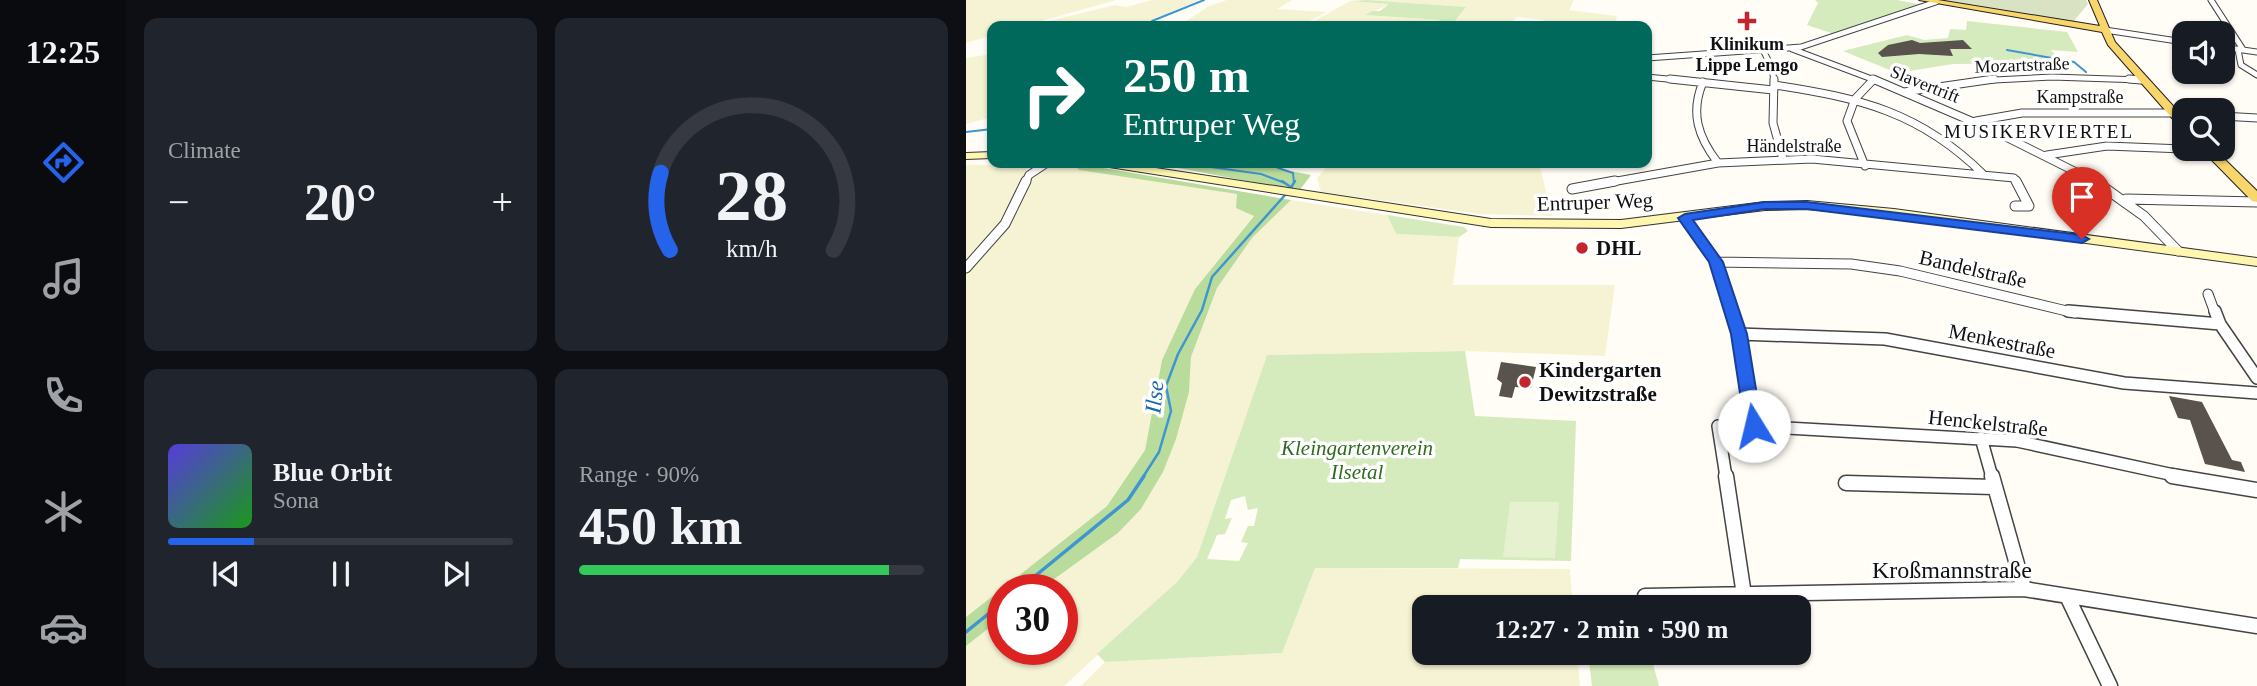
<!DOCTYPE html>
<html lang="en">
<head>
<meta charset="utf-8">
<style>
  :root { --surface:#171b24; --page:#20242c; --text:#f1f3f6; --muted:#9ea1a6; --line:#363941; --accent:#2563eb }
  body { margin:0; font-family:Georgia,serif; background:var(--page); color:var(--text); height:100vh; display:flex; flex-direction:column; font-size:26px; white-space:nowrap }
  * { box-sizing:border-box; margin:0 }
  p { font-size:23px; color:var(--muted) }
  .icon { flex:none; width:38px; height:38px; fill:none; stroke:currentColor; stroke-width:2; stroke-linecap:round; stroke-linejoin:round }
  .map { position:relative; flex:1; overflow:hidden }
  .side { display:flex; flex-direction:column; gap:18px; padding:18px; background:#0d0f14; width:840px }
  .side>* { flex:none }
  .hud { position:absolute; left:21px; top:21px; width:665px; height:147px; border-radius:14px; box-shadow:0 2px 5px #0004; background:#00695c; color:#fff; overflow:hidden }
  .controls { position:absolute; left:1206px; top:21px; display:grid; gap:14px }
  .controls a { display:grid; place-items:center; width:63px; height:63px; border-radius:14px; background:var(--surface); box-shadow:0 2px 5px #0004; font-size:35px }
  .speed { position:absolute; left:21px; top:574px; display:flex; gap:14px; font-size:35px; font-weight:700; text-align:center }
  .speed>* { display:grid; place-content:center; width:91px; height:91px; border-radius:50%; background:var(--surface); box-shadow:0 2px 5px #0004; line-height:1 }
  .speed .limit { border:10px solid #d22; background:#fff; color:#111 }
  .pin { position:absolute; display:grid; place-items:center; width:60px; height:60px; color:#fff; margin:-72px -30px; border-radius:50% 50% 50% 0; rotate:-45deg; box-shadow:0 0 7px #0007 }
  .pin .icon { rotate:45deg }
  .me { position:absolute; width:77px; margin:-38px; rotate:351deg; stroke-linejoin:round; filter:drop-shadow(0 0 5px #0008) }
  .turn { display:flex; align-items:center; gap:24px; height:147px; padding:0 21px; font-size:32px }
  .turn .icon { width:91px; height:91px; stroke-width:2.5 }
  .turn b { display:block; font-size:49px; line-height:60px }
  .big { font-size:52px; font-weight:800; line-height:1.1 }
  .side .tile { flex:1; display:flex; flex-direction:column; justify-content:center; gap:10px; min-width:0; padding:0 24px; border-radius:14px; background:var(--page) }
  .side .dial { align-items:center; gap:0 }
  .dial svg { height:182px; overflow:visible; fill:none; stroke:var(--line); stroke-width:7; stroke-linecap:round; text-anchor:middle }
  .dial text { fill:var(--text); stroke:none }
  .song { display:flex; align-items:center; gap:21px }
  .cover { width:84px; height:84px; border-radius:10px; background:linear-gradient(135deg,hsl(250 70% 55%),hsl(120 70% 35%)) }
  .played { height:7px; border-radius:4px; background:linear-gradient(90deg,var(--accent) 25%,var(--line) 25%) }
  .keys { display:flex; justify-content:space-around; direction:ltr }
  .heat { display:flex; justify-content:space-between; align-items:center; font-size:38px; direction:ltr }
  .charge { height:10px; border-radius:5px; background:linear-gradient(90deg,#34c759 90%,var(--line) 0) }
  .side .tiles { flex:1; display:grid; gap:18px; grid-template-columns:repeat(2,1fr) }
  .trip { position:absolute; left:446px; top:595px; width:399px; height:70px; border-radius:14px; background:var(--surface); box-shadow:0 2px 5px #0004; font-weight:800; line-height:70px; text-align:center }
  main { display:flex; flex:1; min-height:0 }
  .dock { display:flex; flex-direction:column; width:126px; justify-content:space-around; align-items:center; background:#090b0e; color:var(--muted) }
  .dock .icon { width:49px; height:49px }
  .dock .active { color:var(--accent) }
  .dock b { font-size:32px; color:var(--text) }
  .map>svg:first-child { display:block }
  .farmland { fill:#f6f3d4 }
  .green { fill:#d5ebbd; fill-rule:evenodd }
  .forest { fill:#b9dc9c }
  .cemetery { fill:#d9e3c4 }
  .pitch { fill:#e6f2cf }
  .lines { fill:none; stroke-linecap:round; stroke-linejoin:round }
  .stream-far2 { stroke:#3f96cf; stroke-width:2 }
  .stream-far1 { stroke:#3f96cf; stroke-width:2.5 }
  .stream { stroke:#3f96cf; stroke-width:3.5 }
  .building { fill:#5a524d }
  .minor-far4-casing { stroke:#444; stroke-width:7 }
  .minor-far3-casing { stroke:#444; stroke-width:9 }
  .minor-far2-casing { stroke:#444; stroke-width:11 }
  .minor-far1-casing { stroke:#444; stroke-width:14 }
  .minor-casing { stroke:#444; stroke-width:17 }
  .secondary-casing { stroke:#333; stroke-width:2 }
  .primary-casing { stroke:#222; stroke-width:2 }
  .minor-far4 { stroke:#fff; stroke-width:5 }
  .minor-far3 { stroke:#fff; stroke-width:7 }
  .minor-far2 { stroke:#fff; stroke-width:9 }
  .minor-far1 { stroke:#fff; stroke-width:11 }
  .minor { stroke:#fff; stroke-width:14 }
  .secondary { fill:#fff6b0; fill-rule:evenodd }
  .primary { fill:#f9d66b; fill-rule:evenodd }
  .route { fill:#2563eb; stroke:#184099; stroke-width:2 }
  .poi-dot { fill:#c4262e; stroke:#fff; stroke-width:2.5 }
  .labels { text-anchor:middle; stroke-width:7; stroke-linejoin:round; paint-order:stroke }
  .far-poi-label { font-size:18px; font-weight:bold; fill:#111; stroke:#fff }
  .far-street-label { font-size:18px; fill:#111; stroke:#fff }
  .far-neighbourhood-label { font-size:19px; letter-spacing:2px; fill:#111; stroke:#fff }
  .street-label { font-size:21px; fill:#111; stroke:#fff }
  .poi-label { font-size:21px; font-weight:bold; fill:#111; stroke:#fff; text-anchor:start }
  .park-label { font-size:21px; font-style:italic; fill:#2f6b1f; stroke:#fff }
  .water-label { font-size:23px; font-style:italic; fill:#1768a6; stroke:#fff }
  .near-street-label { font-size:24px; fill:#111; stroke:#fff }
</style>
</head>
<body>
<main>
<nav class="dock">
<b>12:25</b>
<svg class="icon active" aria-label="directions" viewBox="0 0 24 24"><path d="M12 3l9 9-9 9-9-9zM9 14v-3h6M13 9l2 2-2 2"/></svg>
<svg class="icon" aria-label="music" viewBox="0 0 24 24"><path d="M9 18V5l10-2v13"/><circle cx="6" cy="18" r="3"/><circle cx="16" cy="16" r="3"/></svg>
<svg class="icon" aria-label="phone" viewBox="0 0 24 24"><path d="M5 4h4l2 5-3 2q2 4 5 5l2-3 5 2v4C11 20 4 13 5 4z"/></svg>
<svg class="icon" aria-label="climate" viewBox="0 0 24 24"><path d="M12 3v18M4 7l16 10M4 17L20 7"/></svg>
<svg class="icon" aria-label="car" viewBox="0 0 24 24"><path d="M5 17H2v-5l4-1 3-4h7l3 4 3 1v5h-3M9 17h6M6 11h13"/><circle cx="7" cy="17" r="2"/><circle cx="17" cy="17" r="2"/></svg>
</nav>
<section class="side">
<div class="tiles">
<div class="tile"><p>Climate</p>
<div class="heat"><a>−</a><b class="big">20°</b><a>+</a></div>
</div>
<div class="tile dial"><svg viewBox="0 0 100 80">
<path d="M14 69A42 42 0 1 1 86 69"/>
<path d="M14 69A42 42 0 0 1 10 35" stroke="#2563eb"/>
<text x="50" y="56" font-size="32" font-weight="700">28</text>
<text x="50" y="72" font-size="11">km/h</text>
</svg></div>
<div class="tile">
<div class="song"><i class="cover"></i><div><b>Blue Orbit</b><p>Sona</p></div></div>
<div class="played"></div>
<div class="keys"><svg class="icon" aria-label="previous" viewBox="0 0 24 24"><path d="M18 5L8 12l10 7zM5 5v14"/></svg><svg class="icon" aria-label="pause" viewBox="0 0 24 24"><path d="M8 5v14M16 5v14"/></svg><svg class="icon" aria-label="next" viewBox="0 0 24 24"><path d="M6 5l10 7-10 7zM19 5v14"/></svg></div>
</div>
<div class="tile"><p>Range · 90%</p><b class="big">450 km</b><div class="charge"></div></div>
</div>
</section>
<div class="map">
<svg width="1291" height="686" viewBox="0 0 1291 686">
  <rect width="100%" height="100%" fill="#fffdf5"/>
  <path class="farmland" d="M0,0h150l-92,26h-32v9l-26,8z
    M186,0h46l-59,26h-111l87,-21 11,2z
    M261,0h65l-15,9 50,3 -27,14h-121l30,-20z
    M401,0h207l-5,10 48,6 -3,10h-73l3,-6 -27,-3 -10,9h-55l14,-19z
    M384,1l40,3 -24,11 76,5 -6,6h-131z
    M26,54v63l-26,7v-66z
    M85,163l187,31 16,21 -59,74 -33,71 -17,90 -38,56 -141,111v-344l47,-53 16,-42z
    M364,163h209l13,53 -72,-2 -159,-22 -4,-14z
    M0,165h63l-33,66 -30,33z
    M325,200l96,15 9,19 63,3 -6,48h162l-10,71 -140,-5 -198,4 -70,202 -20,25 -113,104h-98v-40l37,-29v32h59v-59h-23l79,-57 23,-24 22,-37 26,-80 2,-35 26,-69 35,-50z
    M348,568l256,1 3,38h-149v46h153l3,33h-499l24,-24 176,-9z"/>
  <path class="green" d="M401,0l99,7 -14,18 14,1h-30l5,-6 -76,-5 7,-4h8l9,-7 -39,-3z
    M849,0h82l31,6 -94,28 -27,-9 11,-22z
    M1001,21l100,11 11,20 -27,-2 11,13 -109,1 -56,9 -54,-22 64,-16 17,5 24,-2 2,-9 16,1z
    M421,215l77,12 4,4 -9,6 -63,-3z
    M499,351l10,65 101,5 -5,140 -111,-2 -2,9h-143l-33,85 -177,9 -8,-8 80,-72 20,-25 70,-202zM279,496l3,14 10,-2 -4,18h-6l-7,16 7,1 -9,18 -32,-2 10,-24 8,-1 7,-16 -7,1 6,-19z
    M622,653h62l9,33h-67z"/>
  <path class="forest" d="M108,163l217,37 -39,38 -35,50 -26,69 -2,35 -13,47 -13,33 -22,37 -23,24 -79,57h-36v27l-37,29v-29l141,-111 38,-56 17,-90 33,-71 59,-73 -18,-8 1,-14 -158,-24z
    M186,163h95l64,12 -12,16z"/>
  <path class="cemetery" d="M970,0h150l2,4 -15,18z"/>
  <path class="pitch" d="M544,502h49l-4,56 -52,-1z"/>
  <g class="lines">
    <path class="stream-far2" d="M182,26l4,-5 52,-21
      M1041,50l67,12 12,10
      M0,132l26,-3
      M216,163l79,11 24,9
      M298,163l29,10 1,10"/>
    <path class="stream-far1" d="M316,181l10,7
      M324,189l5,-8
      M177,477l16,-25 12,-41 -5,-25 12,-32 24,-44 10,-33 74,-83"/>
    <path class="stream" d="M52,590l110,-90 16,-24
      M0,632l37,-30"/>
  </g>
  <path class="building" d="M946,40l8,3 43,-3 9,9h-22l3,7 -34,-2 -37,3 -4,-4 10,-8z
    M535,362l35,5 -5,21 -16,-1 -3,11 -13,-2 3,-13 -5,-4z
    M1203,396l33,6 30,58 9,2 4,10 -40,-8 -15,-44 -12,-2z"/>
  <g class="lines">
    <defs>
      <path id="minor-far4" d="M1245,0l31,48 -4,2 3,15 16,10
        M1139,30l79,12
        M1256,47l35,5
        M826,49l85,32
        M798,52l8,16 2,13
        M681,58l154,-11 135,-45
        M681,77l40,4
        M1009,81l77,-4 89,3"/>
      <path id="minor-far3" d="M704,79l103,11
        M808,79l-1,44 10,36
        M907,79l119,51 106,53
        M1163,79l12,1
        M737,82c-13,31 -5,55 15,81
        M809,85c85,13 145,27 208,89
        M938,92l90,-13
        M1256,116l35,2
        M1010,121l46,-8h162
        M1081,155l60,-9 102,4
        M899,166l-18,-45 8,-22 18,-19
        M59,183l4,-8 18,-12
        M640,183l112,-20 94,-4 202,19 3,5"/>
      <path id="minor-far2" d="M1129,181l49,35 34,35
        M606,189l43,-8
        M1160,199l131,3
        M1049,206h14l-13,-25
        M719,218l31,44 16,51
        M750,262l135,2 49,7 175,42
        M0,268l39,-44 21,-43
        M1242,294l7,19"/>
      <path id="minor-far1" d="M1102,311l152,13
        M1249,311l5,13 37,54
        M773,334l146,5 239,44 133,10
        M787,426l264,15 166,36
        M1015,438l11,39
        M760,477l-8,-51h35l-14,-92 -7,-23"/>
      <path id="minor" d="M760,476l18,119
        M1026,476l32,113
        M1206,476l85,14
        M880,483l148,4
        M679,596l379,-7 233,37
        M1101,596l43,90"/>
      <path id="secondary" d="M26,152v6l-26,1v-6z
        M131,163h26l368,56 130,1 144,-18 42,-1 87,8 363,49v8l-363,-49 -87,-8 -42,1 -144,18 -130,-1 -388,-61z"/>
      <path id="primary" d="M953,0h19l162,26 -11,-26h8l18,42 69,76v10l-4,-1 -72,-82 -6,-13z
        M1235,149h13l43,42v11l-5,-1z"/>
    </defs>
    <use href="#minor-far4" class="minor-far4-casing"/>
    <use href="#minor-far3" class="minor-far3-casing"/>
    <use href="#minor-far2" class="minor-far2-casing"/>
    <use href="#minor-far1" class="minor-far1-casing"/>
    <use href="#minor" class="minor-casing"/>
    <use href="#secondary" class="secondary-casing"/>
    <use href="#primary" class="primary-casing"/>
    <use href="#minor-far4" class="minor-far4"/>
    <use href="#minor-far3" class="minor-far3"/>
    <use href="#minor-far2" class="minor-far2"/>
    <use href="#minor-far1" class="minor-far1"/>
    <use href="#minor" class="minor"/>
    <use href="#secondary" class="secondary"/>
    <use href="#primary" class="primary"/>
  </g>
  <path class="route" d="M799,202h42l275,33 7,4 -7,4 -275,-34h-42l-72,11 30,42 24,72 15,92 -8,7 -9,-7 -14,-92 -22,-72 -31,-44 7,-4z"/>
  <g class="poi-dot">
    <path d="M777.5 10.5h7v7h7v7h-7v7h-7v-7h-7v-7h7z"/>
    <circle cx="616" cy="248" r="7"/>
    <circle cx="559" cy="382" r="7"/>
  </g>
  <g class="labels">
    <g class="far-poi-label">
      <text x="781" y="50">Klinikum<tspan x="781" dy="21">Lippe Lemgo</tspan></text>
    </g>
    <g class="far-street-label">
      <text transform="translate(1056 65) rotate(-2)" y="6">Mozartstraße</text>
      <text transform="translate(959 84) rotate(22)" y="6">Slavertrift</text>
      <text x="1114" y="103">Kampstraße</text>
      <text x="828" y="152">Händelstraße</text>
    </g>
    <g class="far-neighbourhood-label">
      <text x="1073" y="138">MUSIKERVIERTEL</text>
    </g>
    <g class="street-label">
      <text transform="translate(629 202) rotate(-2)" y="7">Entruper Weg</text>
      <text transform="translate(1007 269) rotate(13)" y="7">Bandelstraße</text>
      <text transform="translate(1036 341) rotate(11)" y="7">Menkestraße</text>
      <text transform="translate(1022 423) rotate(6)" y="7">Henckelstraße</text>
    </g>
    <g class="poi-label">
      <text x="630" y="255">DHL</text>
      <text x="573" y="377">Kindergarten<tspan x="573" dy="24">Dewitzstraße</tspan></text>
    </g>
    <g class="park-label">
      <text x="391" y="455">Kleingartenverein<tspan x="391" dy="24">Ilsetal</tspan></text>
    </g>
    <g class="water-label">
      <text transform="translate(188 397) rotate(-84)" y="8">Ilse</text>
    </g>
    <g class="near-street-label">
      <text x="986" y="578">Kroßmannstraße</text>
    </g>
  </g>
</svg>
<div class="controls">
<a><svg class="icon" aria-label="sound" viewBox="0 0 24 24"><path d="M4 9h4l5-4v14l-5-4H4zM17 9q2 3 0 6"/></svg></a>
<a><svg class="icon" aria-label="search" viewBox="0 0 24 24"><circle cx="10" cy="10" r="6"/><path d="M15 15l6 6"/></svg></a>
</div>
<div class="speed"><div class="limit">30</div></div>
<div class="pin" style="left:1116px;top:239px;background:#d93025"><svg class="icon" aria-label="arrive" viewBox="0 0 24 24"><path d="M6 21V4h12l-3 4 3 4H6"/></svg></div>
<svg class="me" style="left:788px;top:426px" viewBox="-20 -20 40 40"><circle r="19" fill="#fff"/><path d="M0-13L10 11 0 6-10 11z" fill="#2563eb"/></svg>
<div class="trip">12:27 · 2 min · 590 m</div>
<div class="hud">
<div class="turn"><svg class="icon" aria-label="right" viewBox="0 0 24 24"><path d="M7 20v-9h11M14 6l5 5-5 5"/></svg><div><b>250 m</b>Entruper Weg</div></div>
</div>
</div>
</main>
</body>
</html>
